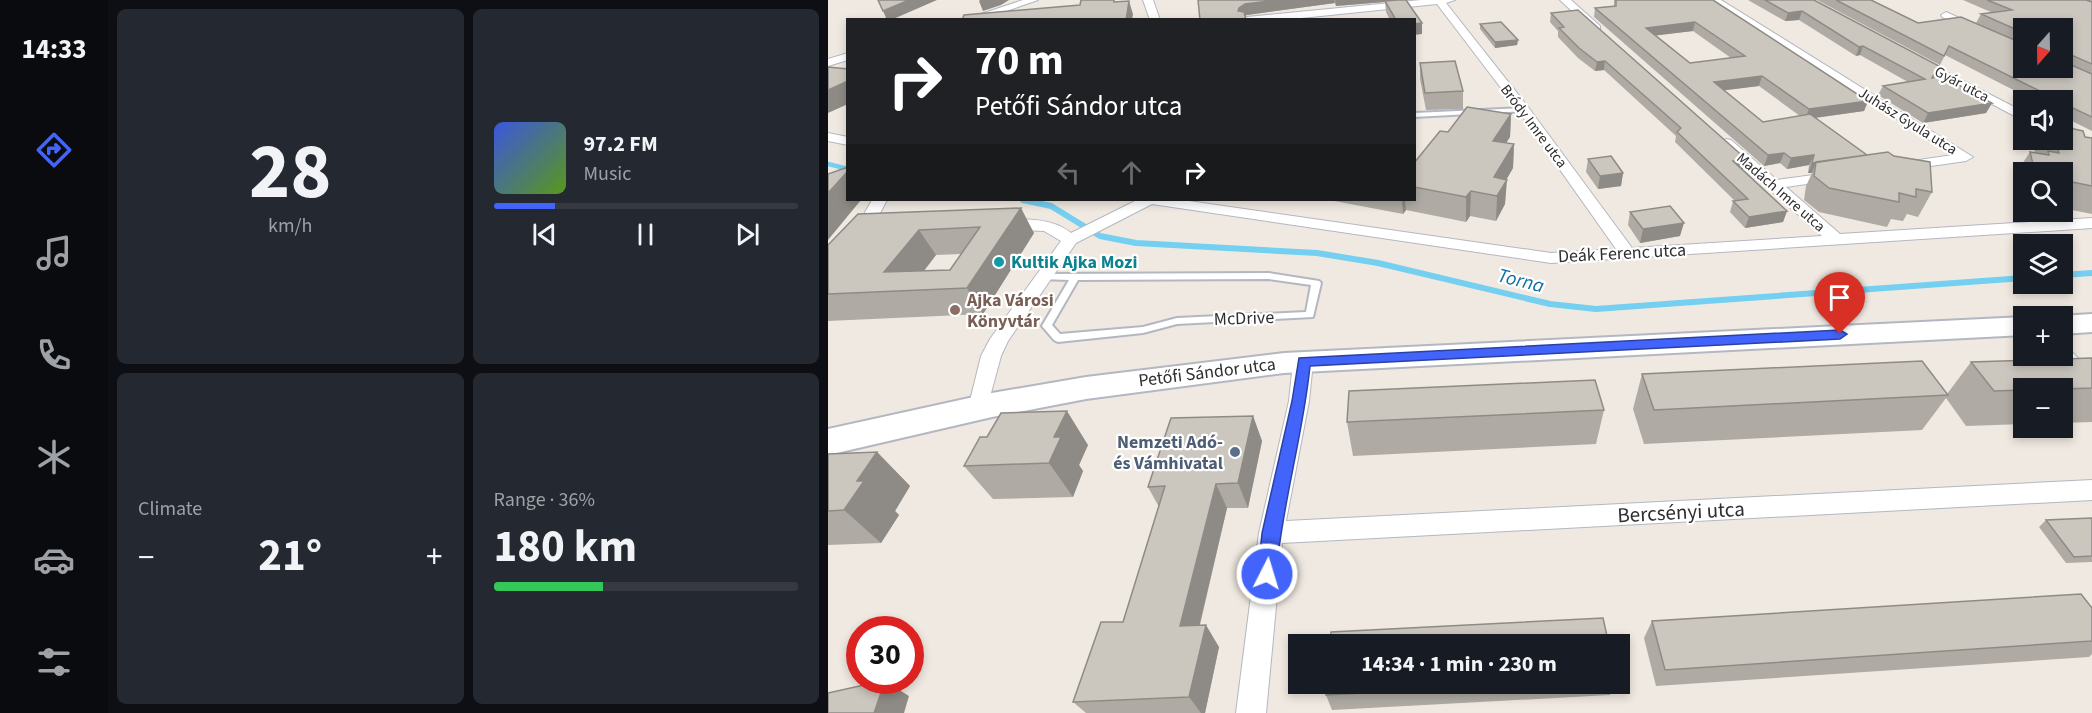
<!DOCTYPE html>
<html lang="en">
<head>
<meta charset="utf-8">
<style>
  :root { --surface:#171b24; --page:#242831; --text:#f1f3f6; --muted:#9ea1a6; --line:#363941; --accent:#4264fb }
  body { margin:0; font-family:"Source Sans 3",sans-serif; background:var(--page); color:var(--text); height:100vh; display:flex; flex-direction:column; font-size:22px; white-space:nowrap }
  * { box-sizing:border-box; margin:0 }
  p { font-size:20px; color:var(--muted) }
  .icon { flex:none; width:33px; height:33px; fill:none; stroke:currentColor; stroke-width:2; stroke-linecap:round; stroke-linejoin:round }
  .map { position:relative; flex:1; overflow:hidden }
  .drawer { display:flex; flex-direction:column; gap:9px; padding:9px; background:#0d0f14; width:720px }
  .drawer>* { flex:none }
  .guide { position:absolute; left:18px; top:18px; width:570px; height:183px; border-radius:0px; box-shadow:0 3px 9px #0003; background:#202124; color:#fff; overflow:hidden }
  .needle { width:39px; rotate:200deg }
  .tools { position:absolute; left:1185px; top:18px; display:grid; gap:12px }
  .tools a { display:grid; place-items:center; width:60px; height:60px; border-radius:0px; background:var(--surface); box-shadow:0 3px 9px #0003; font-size:30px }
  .speed { position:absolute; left:18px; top:616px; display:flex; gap:12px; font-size:30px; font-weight:700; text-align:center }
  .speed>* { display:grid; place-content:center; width:78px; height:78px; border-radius:50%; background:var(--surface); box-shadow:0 3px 9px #0003; line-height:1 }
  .speed .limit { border:9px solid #d22; background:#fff; color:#111 }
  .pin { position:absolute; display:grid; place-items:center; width:51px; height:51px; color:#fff; margin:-62px -26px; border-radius:50% 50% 50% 0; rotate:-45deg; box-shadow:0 0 6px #0007 }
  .pin .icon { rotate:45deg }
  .me { position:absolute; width:66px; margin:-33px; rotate:5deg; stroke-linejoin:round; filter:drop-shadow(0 0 4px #0008) }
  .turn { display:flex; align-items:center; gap:21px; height:126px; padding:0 30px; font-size:27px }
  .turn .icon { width:78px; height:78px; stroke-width:2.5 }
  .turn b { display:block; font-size:42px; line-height:51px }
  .lanes { display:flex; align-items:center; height:57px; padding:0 30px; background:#0003; justify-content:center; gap:30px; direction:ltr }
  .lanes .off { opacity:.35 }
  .big { font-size:45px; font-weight:700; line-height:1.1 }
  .drawer .card { flex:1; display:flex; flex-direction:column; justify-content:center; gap:9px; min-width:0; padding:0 21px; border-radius:9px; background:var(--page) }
  .drawer .dial { align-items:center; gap:0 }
  .dial b { font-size:78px; line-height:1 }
  .song { display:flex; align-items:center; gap:18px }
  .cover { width:72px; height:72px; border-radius:9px; background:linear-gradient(135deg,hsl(230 70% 55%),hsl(90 70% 35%)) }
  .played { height:6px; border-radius:3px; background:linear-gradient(90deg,var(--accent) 20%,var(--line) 20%) }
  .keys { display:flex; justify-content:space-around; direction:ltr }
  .heat { display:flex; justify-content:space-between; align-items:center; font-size:33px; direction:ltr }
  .charge { height:9px; border-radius:4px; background:linear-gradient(90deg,#34c759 36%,var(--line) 0) }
  .drawer .tiles { flex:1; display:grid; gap:9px; grid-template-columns:repeat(2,1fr) }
  .trip { position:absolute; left:460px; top:634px; width:342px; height:60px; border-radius:0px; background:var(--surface); box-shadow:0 3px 9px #0003; font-weight:700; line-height:60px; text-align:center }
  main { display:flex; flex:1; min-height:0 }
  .tabs { display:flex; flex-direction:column; width:108px; justify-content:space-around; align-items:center; background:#090b0e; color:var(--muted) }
  .tabs .icon { width:42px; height:42px }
  .tabs .selected { color:var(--accent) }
  .tabs b { font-size:27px; color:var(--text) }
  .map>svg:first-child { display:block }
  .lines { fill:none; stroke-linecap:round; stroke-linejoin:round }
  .stream-far1 { stroke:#75cff0; stroke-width:4.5 }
  .stream { stroke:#75cff0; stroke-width:6 }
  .lane-casing { stroke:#b4b7c1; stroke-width:4 }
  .street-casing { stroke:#b4b7c1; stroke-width:2 }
  .secondary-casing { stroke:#b4b7c1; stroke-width:4 }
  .lane { fill:#fff; fill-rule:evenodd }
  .street { fill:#fff; fill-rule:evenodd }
  .secondary { fill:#fff; fill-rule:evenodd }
  .wall { fill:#afaba4; fill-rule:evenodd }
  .shaded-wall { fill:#8e8b86 }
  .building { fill:#cbc7bf; stroke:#8e8b86; stroke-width:1.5; fill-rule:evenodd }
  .route { fill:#4264fb; stroke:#2b41a3; stroke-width:1.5 }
  .culture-dot { fill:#0f9aa8; stroke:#fff; stroke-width:2 }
  .education-dot { fill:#8d6e63; stroke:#fff; stroke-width:2 }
  .service-dot { fill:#5c6f8a; stroke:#fff; stroke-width:2 }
  .labels { text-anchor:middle; stroke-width:4.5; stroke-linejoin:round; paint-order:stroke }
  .far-street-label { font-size:15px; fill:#2e2e2e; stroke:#fff }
  .street-label { font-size:18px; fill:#2e2e2e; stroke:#fff }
  .culture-label { font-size:18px; font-weight:bold; fill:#0d838f; stroke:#fff; text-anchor:start }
  .education-label { font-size:18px; font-weight:bold; fill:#785e54; stroke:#fff; text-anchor:start }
  .service-label { font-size:18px; font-weight:bold; fill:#4e5e75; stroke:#fff; text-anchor:end }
  .water-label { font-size:20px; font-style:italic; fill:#0d6fa3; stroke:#fff }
  .near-street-label { font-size:21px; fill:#2e2e2e; stroke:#fff }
</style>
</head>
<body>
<main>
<nav class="tabs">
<b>14:33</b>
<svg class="icon selected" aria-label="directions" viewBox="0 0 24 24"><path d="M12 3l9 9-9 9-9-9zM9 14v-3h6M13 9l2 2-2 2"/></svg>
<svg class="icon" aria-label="music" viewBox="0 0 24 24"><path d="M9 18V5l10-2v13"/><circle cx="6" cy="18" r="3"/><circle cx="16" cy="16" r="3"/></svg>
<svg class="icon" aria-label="phone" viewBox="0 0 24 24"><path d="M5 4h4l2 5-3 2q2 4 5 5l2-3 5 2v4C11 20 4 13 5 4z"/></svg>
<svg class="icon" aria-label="climate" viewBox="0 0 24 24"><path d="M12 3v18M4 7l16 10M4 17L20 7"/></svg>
<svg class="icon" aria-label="car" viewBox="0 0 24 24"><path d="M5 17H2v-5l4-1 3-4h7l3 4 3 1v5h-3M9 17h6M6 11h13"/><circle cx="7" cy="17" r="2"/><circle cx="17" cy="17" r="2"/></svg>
<svg class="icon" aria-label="filters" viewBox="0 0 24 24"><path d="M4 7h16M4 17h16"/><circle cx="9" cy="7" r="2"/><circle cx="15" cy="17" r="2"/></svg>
</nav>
<section class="drawer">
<div class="tiles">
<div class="card dial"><b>28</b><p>km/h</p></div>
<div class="card">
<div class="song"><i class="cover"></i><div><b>97.2 FM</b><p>Music</p></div></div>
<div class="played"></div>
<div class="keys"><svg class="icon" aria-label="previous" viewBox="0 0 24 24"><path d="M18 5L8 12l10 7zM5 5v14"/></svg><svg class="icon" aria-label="pause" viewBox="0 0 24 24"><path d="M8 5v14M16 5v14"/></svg><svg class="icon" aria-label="next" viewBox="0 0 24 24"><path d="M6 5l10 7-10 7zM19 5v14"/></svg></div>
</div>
<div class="card"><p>Climate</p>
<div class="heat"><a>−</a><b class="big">21°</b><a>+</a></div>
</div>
<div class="card"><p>Range · 36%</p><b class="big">180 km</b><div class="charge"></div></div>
</div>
</section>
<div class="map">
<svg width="1264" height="713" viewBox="0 0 1264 713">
  <rect width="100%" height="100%" fill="#efe9e1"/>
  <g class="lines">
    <path class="stream-far1" d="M0,164l20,5"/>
    <path class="stream" d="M195,200l28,6 49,30 36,7 181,10 61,10 172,41 46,5 428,-31
      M1234,275l30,-2"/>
    <defs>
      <path id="lane" d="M696,108l3,2 -1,1 -112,6v-4z
        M441,273l50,8 2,2 -8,34 -136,7 -34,9 -85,9 -4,-2 -12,-14 27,-46 -28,-1 -2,-2 5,-3zM441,279l42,6 -5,27 -129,6 -34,9 -83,7 -8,-9 26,-45z"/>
      <path id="street" d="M195,0h15l-58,20h-17z
        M315,0h10l7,20h-10z
        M593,0h34l-9,3 82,104 104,141 190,-12 -101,-90 -2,-3 7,-4 5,1 46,40 59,-8 5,1 2,3 -2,3 -55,8 54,47 252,-16v10l-541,35 -399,-59 -76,39 -68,98 -7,15 -16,59 -7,2 -7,-2 -3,-6 13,-53 9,-17 71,-98 -17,-10 -45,-2 -2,-3 2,-3c23,-6 54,-5 72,10l66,-33h45l369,53 65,-4 -96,-136 -83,-109 -155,16h-40l5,-3z
        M732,0h11l29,26v4h-8z
        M881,0h12l252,157 -7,4 -63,9 -5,-1 -2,-3 2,-3 55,-8z
        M1118,12l78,35v7l-82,-37 -1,-2z
        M20,53v7l-20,6v-7z
        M1085,55l111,57v9l-115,-61 -2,-2z
        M0,133l20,4v8l-20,-4z
        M44,200h15l-14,26 6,4 -8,5 -14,-2 -2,-3z
        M1234,347l7,2 23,23v19l-7,-2 -30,-30 -2,-3h9z
        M475,355l7,2 3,5 -4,39 -23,120 806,-41v20l-810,43 -16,170h-30l23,-180 30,-132 4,-39 3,-5z"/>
      <path id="secondary" d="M1264,314v18l-30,2v-18h-2z
        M1196,317v18l-740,38 -198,26 -94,18 -164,38v-26l164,-36 94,-16 198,-24z"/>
    </defs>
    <use href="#lane" class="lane-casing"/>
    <use href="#street" class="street-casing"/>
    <use href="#secondary" class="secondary-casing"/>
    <use href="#lane" class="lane"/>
    <use href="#street" class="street"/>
    <use href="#secondary" class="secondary"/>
  </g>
  <path class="wall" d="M370,0h210h-2l16,23v11l-8,-14h-24l-4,-8 -1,-10 -49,4 -1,-3 -88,12z
    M786,0h99l155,101 -4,10 -48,7 51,37 65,37 -14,25 -11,-3 -4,7 -12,-2 -4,8 -68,-15 -15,-12 2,-14 6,-13h-4l1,-8 -22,4 -7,-6 -16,3 -170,-149 1,-9 19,-2zM865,31l38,27 -41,5 -34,-28zM931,86l41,30 -37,6 -39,-32z
    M920,0h66l119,78 59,25 -6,10 -63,10 -45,-28 5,-9 25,-4 -48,-27 -4,1 -57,-36 -14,1z
    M989,0h54l47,23 105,21 -47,-21 5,-9 12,-1 -30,-13h129v131l-30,-15v-16h-29l-88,-45 -5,10zM1196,28l38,40h-38z
    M723,13l192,156 44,42 -4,11 -38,6 -15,-16 3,-11h2l-60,-59 1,-6 -72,-66 -9,1 -17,-13 -20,-21v-6l-8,-9z
    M652,24l38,16 -1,5 -22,3 -15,-19z
    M592,63l43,28v18l-37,1 -6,-31z
    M683,114l-1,23 -4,6 8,1 -1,24 -7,12 -1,24 -9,17 -26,-5 -4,6 -60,-12 -3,4 -74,-14h85v-37l34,-31z
    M1257,137l7,1v76l-30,-6v-36h-38v25h-5l-5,-21 16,-24 5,1 -4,-13h31z
    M760,159l35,14 -2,13 -23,3 -12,-17z
    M802,212l50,24 -40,7 -12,-18z
    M30,214l176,19 -51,81 -155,7v-76zM133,254l-11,16 -26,1 12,-16z
    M1264,358v64l-30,1v-35h-38v36l-58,2 -20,-28 -24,32 -278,14 -11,-35 9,-35 305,20 24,-32z
    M776,410l-8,34 -243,12 -6,-34z
    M425,416l9,25 -14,67h-21l-27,117 19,22 -14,66h-119l-13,-11 50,-80 36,-115 -11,-20z
    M260,445l-9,20 4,6 -10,26 -80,2 -29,-33z
    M49,452l33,34 -15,25 4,4 -18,28 -53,2v-91z
    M1264,518v44l-26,1 -27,-36 7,-7z
    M1264,608v46l-3,3 -433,29 -12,-48 8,-17z
    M499,684h287l-4,11 -278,15 -6,-15z"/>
  <path class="shaded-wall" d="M81,0h28l-46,20h-4l-4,-9z
    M152,0h29l-8,5 -18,6 -4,-10z
    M450,0h56l1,3 -88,12 -6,3 -3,-7 1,-3 6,-4z
    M507,0h73l-72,6z
    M301,1l4,13 -1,6h-6z
    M974,11l-3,9 -14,1 3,-8z
    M867,22l-2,9 -49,6 2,-9z
    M594,23v11l-8,1v-11z
    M690,40l-1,5 -22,3v-6z
    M1035,46l-3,9 -4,1 3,-9z
    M1241,54l-7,9v-6z
    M777,61l-1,9 -9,1 2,-9z
    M934,76l-3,10 -48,6 3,-10z
    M20,81v23l-20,9v-23z
    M1040,101l-4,10 -59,8 4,-10z
    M1164,103l-6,10 -63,10 5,-10z
    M683,114l-1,23 -18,27 1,-23z
    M686,144l-1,24 -16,28 -3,-19z
    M956,153l-4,10 -16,3 4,-11z
    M986,155l-5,10 -22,4 4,-11z
    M918,159l-3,10 -13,2 3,-10z
    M988,162l-4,11h-4l4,-10z
    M20,171v29h13l-33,40v-47z
    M795,173l-2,13 -23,3 2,-13z
    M679,180l-2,24 -9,17 1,-25z
    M643,191l-1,25 -4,6v-25z
    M574,200h3l1,10 -3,4z
    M193,208l13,25 -51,81 -16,-26z
    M959,211l-4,11 -38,6 4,-11z
    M856,223l-4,13 -40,7 3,-14z
    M91,230l17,25 -27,35 -25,-18z
    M239,411l21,34 -9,20 4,6 -10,26 -24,-34 5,-26z
    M425,416l9,25 -14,67 -10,-25z
    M49,452l33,34 -15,25 4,4 -18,28 -37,-33 13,-29z
    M388,484l11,24 -33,140 -14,-22z
    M378,625l13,22 -14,66h-4l-12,-16z
    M57,681l24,15 -5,17h-30z"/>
  <path class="building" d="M50,0h31l-26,11z
    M253,0h33v2l15,-1 -3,19h-164l2,-5 116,-10z
    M370,0h80l-33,4 -6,4 -1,3 6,1 2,8h-46z
    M569,0h9l16,23 -8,1v-4h-18l-11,-19z
    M788,0h97l155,101 -59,8 -47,-33 -48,6 49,40 47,-8 57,41 -55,8 2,-8 -23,3 -7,-5 -16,2 -173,-147 21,-2zM867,22l50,34 -55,7 -44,-35z
    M937,0h49l125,66 -7,12 10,-2 50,27 -64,10 -45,-27 42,-7 -62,-33 -4,1 -57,-36 -14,2z
    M1008,0h35l47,23 43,-6 63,27v24h38v-7l30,13v43l-30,-14v-3h-4l-109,-54 -5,10z
    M1159,0h99l6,2v62l-23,-10 -7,3v-29h-38v5l-43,-19 31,-4z
    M750,10l168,149 -13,2 54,50 -38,6 -16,-16 15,-2 -71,-67 4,-4 -76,-67 -8,1 -18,-14 -20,-20 5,-1 -13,-14z
    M673,22l17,18 -23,2 -15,-18z
    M627,61l8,30 -38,2 -5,-30z
    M0,67l20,2v12l-20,9z
    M639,107l44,7 -18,27 21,3 -20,33 13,3 -10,16 -26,-5 -5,6 -52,-10v-24l26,-32 8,1z
    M1234,124l12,5 9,2 2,6 7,1v48l-20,-4 -2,-3 -8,-2v-5h-27l-5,-20 19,3 -1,-4 11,2 -5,-13h8z
    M1060,152l6,4 36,6 2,30 -16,-3v8l-17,-4v9l-70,-14 -15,-12 2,-14z
    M783,156l12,17 -23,3 -12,-17z
    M20,167v4l-20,22v-19z
    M842,206l14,17 -41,6 -13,-17z
    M193,208l-54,80 -139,6v-49l30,-31zM152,227l-30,43 -66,2 35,-42z
    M1264,358v30l-30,1 -38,-1v2l-30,1 -23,-29z
    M1094,361l26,34 -294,15 -12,-36z
    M767,380l9,30 -257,12 2,-31z
    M239,411l-13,26h7l-12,26 -85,3 16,-29h7l14,-24z
    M425,416l-15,67 -22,1 -36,142 26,-1 -17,72 -116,5 28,-80h22l42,-136 -17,1 23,-69z
    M49,452l-20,29h7l-20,29 -16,1v-57z
    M1264,518v38l-18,1 -28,-37z
    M1253,594l11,14v33l-427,29 -13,-49z
    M775,618l6,27h-279l1,-13z
    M54,681h3l-11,32h-46v-20z
    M499,684h207l-208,11z"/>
  <path class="route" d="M1012,330l7,4 -7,5 -530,27c-7,70 -28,138 -34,208l-3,6 -6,2 -6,-2 -3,-6 4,-41 30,-132 7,-43z"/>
  <circle class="culture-dot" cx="171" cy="262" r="6"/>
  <circle class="education-dot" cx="127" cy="310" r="6"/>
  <circle class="service-dot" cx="407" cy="452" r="6"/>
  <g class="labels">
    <g class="far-street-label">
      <text transform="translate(1134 84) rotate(28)" y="5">Gyár utca</text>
      <text transform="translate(1080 121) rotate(32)" y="5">Juhász Gyula utca</text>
      <text transform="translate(706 126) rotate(53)" y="5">Bródy Imre utca</text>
      <text transform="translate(953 192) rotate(41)" y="5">Madách Imre utca</text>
    </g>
    <g class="street-label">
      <text transform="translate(794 253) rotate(-3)" y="6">Deák Ferenc utca</text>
      <text transform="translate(416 318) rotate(-2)" y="6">McDrive</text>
      <text transform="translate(379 372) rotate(-7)" y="6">Petőfi Sándor utca</text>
    </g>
    <g class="culture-label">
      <text x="183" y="268">Kultik Ajka Mozi</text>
    </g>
    <g class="education-label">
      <text x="139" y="306">Ajka Városi<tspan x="139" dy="21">Könyvtár</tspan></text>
    </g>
    <g class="service-label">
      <text x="395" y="448">Nemzeti Adó-<tspan x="395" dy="21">és Vámhivatal</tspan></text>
    </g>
    <g class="water-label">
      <text transform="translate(693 280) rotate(14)" y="7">Torna</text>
    </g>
    <g class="near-street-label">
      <text transform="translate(853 512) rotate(-3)" y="7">Bercsényi utca</text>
    </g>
  </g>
</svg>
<div class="tools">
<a><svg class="needle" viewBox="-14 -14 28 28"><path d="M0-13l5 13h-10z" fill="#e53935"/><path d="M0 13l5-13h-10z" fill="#9ea1a6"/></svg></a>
<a><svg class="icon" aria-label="sound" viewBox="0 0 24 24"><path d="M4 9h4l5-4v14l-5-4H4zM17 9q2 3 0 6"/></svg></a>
<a><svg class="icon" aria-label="search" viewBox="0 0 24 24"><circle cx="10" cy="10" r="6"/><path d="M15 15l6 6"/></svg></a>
<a><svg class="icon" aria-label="layers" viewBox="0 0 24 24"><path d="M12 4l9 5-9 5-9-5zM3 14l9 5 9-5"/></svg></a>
<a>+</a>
<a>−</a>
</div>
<div class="speed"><div class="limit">30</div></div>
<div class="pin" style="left:1012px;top:334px;background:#d93025"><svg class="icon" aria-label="arrive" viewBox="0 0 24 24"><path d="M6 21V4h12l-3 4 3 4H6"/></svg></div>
<svg class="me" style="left:439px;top:574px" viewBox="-20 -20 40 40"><circle r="17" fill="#4264fb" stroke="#fff" stroke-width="3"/><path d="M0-11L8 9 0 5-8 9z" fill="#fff"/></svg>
<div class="trip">14:34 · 1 min · 230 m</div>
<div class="guide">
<div class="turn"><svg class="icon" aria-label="right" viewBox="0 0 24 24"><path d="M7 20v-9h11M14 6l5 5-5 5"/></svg><div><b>70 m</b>Petőfi Sándor utca</div></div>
<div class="lanes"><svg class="icon off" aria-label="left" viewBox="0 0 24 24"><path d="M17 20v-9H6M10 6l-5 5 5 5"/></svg><svg class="icon off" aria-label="ahead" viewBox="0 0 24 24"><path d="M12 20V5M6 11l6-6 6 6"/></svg><svg class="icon" aria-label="right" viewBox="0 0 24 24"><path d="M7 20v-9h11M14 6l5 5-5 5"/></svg></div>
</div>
</div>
</main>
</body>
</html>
